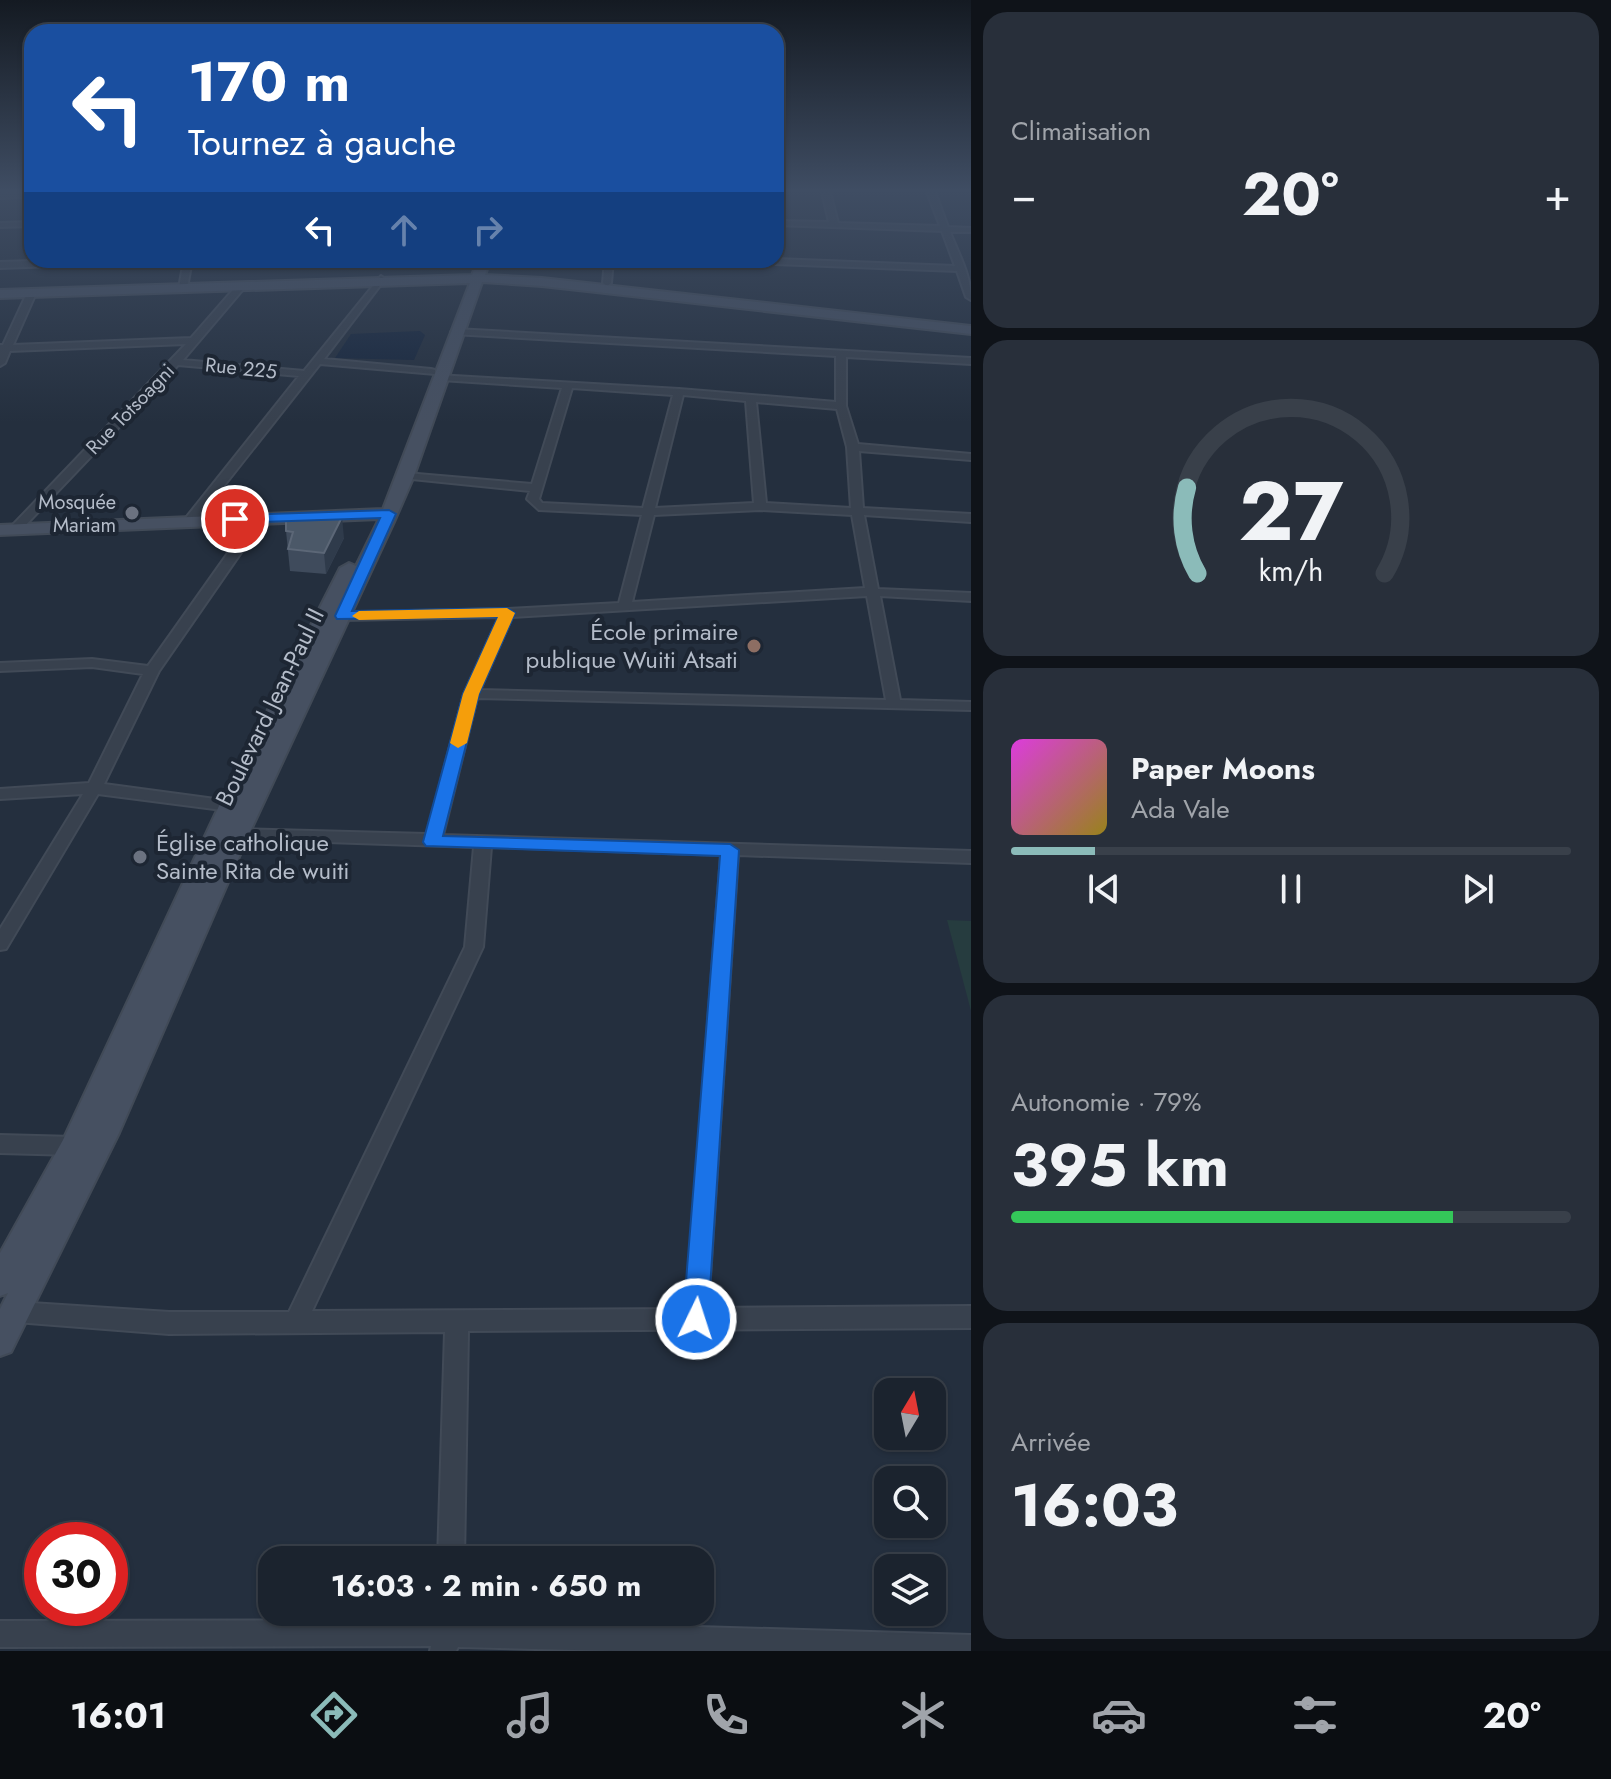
<!DOCTYPE html>
<html lang="fr">
<head>
<meta charset="utf-8">
<style>
  :root { --surface:#1b232e; --page:#282f3a; --text:#f1f3f6; --muted:#a0a4aa; --line:#39404a; --accent:#8bbbb9 }
  body { margin:0; font-family:Jost,sans-serif; background:var(--page); color:var(--text); height:100vh; display:flex; flex-direction:column; font-size:30px; white-space:nowrap }
  * { box-sizing:border-box; margin:0 }
  p { font-size:26px; color:var(--muted) }
  .icon { flex:none; width:44px; height:44px; fill:none; stroke:currentColor; stroke-width:2; stroke-linecap:round; stroke-linejoin:round }
  .map { position:relative; flex:1; overflow:hidden }
  .side { display:flex; flex-direction:column; gap:12px; padding:12px; background:#0f1319; width:640px }
  .side>* { flex:none }
  .top-card { position:absolute; left:24px; top:24px; width:760px; height:244px; border-radius:24px; box-shadow:0 2px 6px #0004,0 0 0 2px var(--line); background:#1a4fa0; color:#fff; overflow:hidden }
  .needle { width:52px; rotate:10deg }
  .fabs { position:absolute; left:874px; top:1378px; display:grid; gap:16px }
  .fabs a { display:grid; place-items:center; width:72px; height:72px; border-radius:16px; background:var(--surface); box-shadow:0 2px 6px #0004,0 0 0 2px var(--line); font-size:40px }
  .speed { position:absolute; left:24px; top:1522px; display:flex; gap:16px; font-size:40px; font-weight:700; text-align:center }
  .speed>* { display:grid; place-content:center; width:104px; height:104px; border-radius:50%; background:var(--surface); box-shadow:0 2px 6px #0004,0 0 0 2px var(--line); line-height:1 }
  .speed .limit { border:12px solid #d22; background:#fff; color:#111 }
  .pin { position:absolute; display:grid; place-items:center; width:68px; height:68px; color:#fff; margin:-34px; border:4px solid #fff; border-radius:50%; box-shadow:0 2px 8px #0007 }
  .me { position:absolute; width:88px; margin:-44px; rotate:4deg; stroke-linejoin:round; filter:drop-shadow(0 0 6px #0008) }
  .turn { display:flex; align-items:center; gap:28px; height:168px; padding:0 32px; font-size:36px }
  .turn .icon { width:104px; height:104px; stroke-width:2.5 }
  .turn b { display:block; font-size:56px; line-height:68px }
  .lanes { display:flex; align-items:center; height:76px; padding:0 32px; background:#0003; justify-content:center; gap:40px; direction:ltr }
  .lanes .off { opacity:.35 }
  .big { font-size:60px; font-weight:700; line-height:1.1 }
  .side .tile { flex:1; display:flex; flex-direction:column; justify-content:center; gap:12px; min-width:0; padding:0 28px; border-radius:24px; background:var(--page) }
  .side .dial { align-items:center; gap:0 }
  .dial svg { height:208px; overflow:visible; fill:none; stroke:var(--line); stroke-width:7; stroke-linecap:round; text-anchor:middle }
  .dial text { fill:var(--text); stroke:none }
  .song { display:flex; align-items:center; gap:24px }
  .cover { width:96px; height:96px; border-radius:12px; background:linear-gradient(135deg,hsl(300 70% 55%),hsl(50 70% 35%)) }
  .played { height:8px; border-radius:4px; background:linear-gradient(90deg,var(--accent) 15%,var(--line) 15%) }
  .keys { display:flex; justify-content:space-around; direction:ltr }
  .heat { display:flex; justify-content:space-between; align-items:center; font-size:44px; direction:ltr }
  .charge { height:12px; border-radius:6px; background:linear-gradient(90deg,#34c759 79%,var(--line) 0) }
  .trip { position:absolute; left:258px; top:1546px; width:456px; height:80px; border-radius:24px; background:var(--surface); box-shadow:0 2px 6px #0004,0 0 0 2px var(--line); font-weight:700; line-height:80px; text-align:center }
  .dock { display:flex; height:128px; justify-content:space-around; align-items:center; background:#0b0e12; color:var(--muted) }
  .dock .icon { width:56px; height:56px }
  .dock .on { color:var(--accent) }
  .dock b { font-size:36px; color:var(--text) }
  main { display:flex; flex:1; min-height:0 }
  .map>svg:first-child { display:block }
  .green { fill:#263c3f }
  .water { fill:#17263c }
  .lines { fill:none; stroke-linecap:round; stroke-linejoin:round }
  .street-casing { stroke:#414a57; stroke-width:4 }
  .secondary-casing { stroke:#414a57; stroke-width:4 }
  .street { fill:#38414e; fill-rule:evenodd }
  .secondary { fill:#465061; fill-rule:evenodd }
  .wall { fill:#3f4b5c }
  .shaded-wall { fill:#2f3b4b }
  .building { fill:#4b5868; stroke:#5c6777; stroke-width:2 }
  .route { fill:#1a73e8; stroke:#114b97; stroke-width:2 }
  .slow { fill:#f59e0b }
  .worship-dot { fill:#6b7280; stroke:#1d2633; stroke-width:3 }
  .education-dot { fill:#8d6e63; stroke:#1d2633; stroke-width:3 }
  .labels { text-anchor:middle; stroke-width:8; stroke-linejoin:round; paint-order:stroke }
  .far-street-label { font-size:20px; fill:#b4bcc9; stroke:#1d2633 }
  .far-poi-label { font-size:20px; fill:#b4bcc9; stroke:#1d2633; text-anchor:end }
  .poi-label { font-size:24px; fill:#b4bcc9; stroke:#1d2633; text-anchor:end }
  .street-label { font-size:24px; fill:#b4bcc9; stroke:#1d2633 }
</style>
</head>
<body>
<main>
<div class="map">
<svg width="971" height="1651" viewBox="0 0 971 1651">
  <rect width="100%" height="100%" fill="#242f3e"/>
  <path class="green" d="M947,920l24,1v90z"/>
  <path class="water" d="M420,331l5,4 -11,25 -79,-2 16,-24z"/>
  <g class="lines">
    <defs>
      <path id="street" d="M822,192h8l8,31 102,3 -13,-34h8l13,35 23,1v4h-21c9,23 21,43 21,68l-5,-3 -9,-26 -234,-9 -1,-2 54,-1 179,7 -13,-35 -166,-6v-4l53,1z
        M32,193v4l-32,1v-4z
        M32,222v4l-32,1v-4z
        M68,260h77l-4,3 -141,5v-6z
        M184,260h8l-5,28 -4,3 -4,-3z
        M605,260h8l-2,23 -4,3 -4,-3z
        M381,276l4,3 -61,80 107,10 4,1v4l-115,-10 -127,161h-8v-6l114,-143 -121,-11 -159,167h-8l-2,-3 177,-185 -176,7 -5,12 -5,3v-21h3l25,-54 8,2 -23,52 178,-7 48,-55h6v4l-62,73 121,11z
        M456,329l515,29v6l-125,-7v49l12,38 113,10v6l-112,-9 4,57 108,6v8l-107,-7 14,74 93,4v8l-91,-5 20,104 71,2v8l-494,-12 -34,137 528,16v12l-233,-8 -30,453 263,-2v22l-503,3 -4,229h-26l7,-228 -276,2 -153,-12 -8,-3 -3,-7 3,-7 8,-3 153,10h120l176,-365 9,-100 -236,-8 -8,-5 8,-5 189,5 37,-140 35,-77 -156,3 -7,-4 2,-3 169,-4 112,-6 23,-88 -103,-5 -12,-11 3,-8 -128,-13 -2,-2 6,-3 126,11 30,-96 -121,-8 -5,-3 1,-2 242,14 157,13v-46l-383,-22 -2,-2zM572,388l101,7 -30,113 -101,-5 -3,-4zM683,395l63,6 8,102 -99,5zM756,402l81,7 10,38 4,61 -85,-5zM760,510l92,5 13,73 -233,14 22,-87zM867,596l19,104 -406,-10 32,-73zM491,847l230,8 -35,454 -374,2 171,-364z
        M259,514l6,4 -106,153 -55,113 126,17 8,5 -8,5 -132,-17 -92,155 -6,1v-21l83,-135 -83,5v-10l89,-6 54,-109 -51,-7 -92,4v-8l92,-4 56,7 107,-151z
        M0,1135l74,2 7,3 3,6 -3,6 -7,3 -74,-2z
        M437,1612h26v8l508,15v16h-358l-155,-4 -2,4h-26l1,-5 -431,1v-26l437,-1z"/>
      <path id="secondary" d="M478,260h12l-5,15 57,3 429,48v8l-429,-48 -60,-4 -68,194 -20,46 -145,312 -130,299 -108,219 -11,4v-47l8,-16 -8,3v-43l63,-113 156,-334 121,-238 9,-5 7,3 23,-47 -379,16v-10l383,-16 87,-226 -470,15v-8l472,-15z"/>
    </defs>
    <use href="#street" class="street-casing"/>
    <use href="#secondary" class="secondary-casing"/>
    <use href="#street" class="street"/>
    <use href="#secondary" class="secondary"/>
  </g>
  <path class="wall" d="M286,531l58,7 -18,36 -36,-3z"/>
  <path class="shaded-wall" d="M342,517l2,21 -18,36 -2,-21z"/>
  <path class="building" d="M342,517l-18,36 -36,-4 5,-17 -7,-1v-11z"/>
  <linearGradient id="sky" x2="0" y2="1"><stop stop-color="#141a22"/><stop offset="0.45" stop-color="#3f4d63"/><stop offset="1" stop-color="#3f4d63" stop-opacity="0"/></linearGradient>
  <rect width="971" height="423" fill="url(#sky)"/>
  <path class="route" d="M389,510l7,4 -44,97 155,-3 8,5 -36,81 -36,142 287,8 9,6 -31,469 -3,9 -9,3 -9,-3 -4,-9 37,-463 -294,-10 -3,-4 40,-148 35,-77 -161,2 -2,-3 45,-98 -145,5 -6,-4 6,-4z"/>
  <path class="slow" d="M507,608l8,5 -36,81 -12,49 -9,5 -8,-5 13,-49 35,-77 -139,3 -7,-4 7,-5z"/>
  <g class="worship-dot">
    <circle cx="132" cy="513" r="8"/>
    <circle cx="140" cy="857" r="8"/>
  </g>
  <circle class="education-dot" cx="754" cy="646" r="8"/>
  <g class="labels">
    <g class="far-street-label">
      <text transform="translate(241 368) rotate(6)" y="7">Rue 225</text>
      <text transform="translate(130 409) rotate(-46)" y="7">Rue Totsoagni</text>
    </g>
    <g class="far-poi-label">
      <text x="116" y="509">Mosquée<tspan x="116" dy="23">Mariam</tspan></text>
    </g>
    <g class="poi-label">
      <text x="738" y="640">École primaire<tspan x="738" dy="28">publique Wuiti Atsati</tspan></text>
      <text x="156" y="851" text-anchor="start">Église catholique<tspan x="156" dy="28">Sainte Rita de wuiti</tspan></text>
    </g>
    <g class="street-label">
      <text transform="translate(270 707) rotate(-64)" y="8">Boulevard Jean-Paul II</text>
    </g>
  </g>
</svg>
<div class="fabs">
<a><svg class="needle" viewBox="-14 -14 28 28"><path d="M0-13l5 13h-10z" fill="#e53935"/><path d="M0 13l5-13h-10z" fill="#a0a4aa"/></svg></a>
<a><svg class="icon" aria-label="search" viewBox="0 0 24 24"><circle cx="10" cy="10" r="6"/><path d="M15 15l6 6"/></svg></a>
<a><svg class="icon" aria-label="layers" viewBox="0 0 24 24"><path d="M12 4l9 5-9 5-9-5zM3 14l9 5 9-5"/></svg></a>
</div>
<div class="speed"><div class="limit">30</div></div>
<div class="pin" style="left:235px;top:519px;background:#d93025"><svg class="icon" aria-label="arrive" viewBox="0 0 24 24"><path d="M6 21V4h12l-3 4 3 4H6"/></svg></div>
<svg class="me" style="left:696px;top:1319px" viewBox="-20 -20 40 40"><circle r="17" fill="#1a73e8" stroke="#fff" stroke-width="3"/><path d="M0-11L8 9 0 5-8 9z" fill="#fff"/></svg>
<div class="trip">16:03 · 2 min · 650 m</div>
<div class="top-card">
<div class="turn"><svg class="icon" aria-label="left" viewBox="0 0 24 24"><path d="M17 20v-9H6M10 6l-5 5 5 5"/></svg><div><b>170 m</b>Tournez à gauche</div></div>
<div class="lanes"><svg class="icon" aria-label="left" viewBox="0 0 24 24"><path d="M17 20v-9H6M10 6l-5 5 5 5"/></svg><svg class="icon off" aria-label="ahead" viewBox="0 0 24 24"><path d="M12 20V5M6 11l6-6 6 6"/></svg><svg class="icon off" aria-label="right" viewBox="0 0 24 24"><path d="M7 20v-9h11M14 6l5 5-5 5"/></svg></div>
</div>
</div>
<section class="side">
<div class="tile"><p>Climatisation</p>
<div class="heat"><a>−</a><b class="big">20°</b><a>+</a></div>
</div>
<div class="tile dial"><svg viewBox="0 0 100 80">
<path d="M14 69A42 42 0 1 1 86 69"/>
<path d="M14 69A42 42 0 0 1 10 36" stroke="#8bbbb9"/>
<text x="50" y="56" font-size="32" font-weight="700">27</text>
<text x="50" y="72" font-size="11">km/h</text>
</svg></div>
<div class="tile">
<div class="song"><i class="cover"></i><div><b>Paper Moons</b><p>Ada Vale</p></div></div>
<div class="played"></div>
<div class="keys"><svg class="icon" aria-label="previous" viewBox="0 0 24 24"><path d="M18 5L8 12l10 7zM5 5v14"/></svg><svg class="icon" aria-label="pause" viewBox="0 0 24 24"><path d="M8 5v14M16 5v14"/></svg><svg class="icon" aria-label="next" viewBox="0 0 24 24"><path d="M6 5l10 7-10 7zM19 5v14"/></svg></div>
</div>
<div class="tile"><p>Autonomie · 79%</p><b class="big">395 km</b><div class="charge"></div></div>
<div class="tile"><p>Arrivée</p><b class="big">16:03</b></div>
</section>
</main>
<nav class="dock">
<b>16:01</b>
<svg class="icon on" aria-label="directions" viewBox="0 0 24 24"><path d="M12 3l9 9-9 9-9-9zM9 14v-3h6M13 9l2 2-2 2"/></svg>
<svg class="icon" aria-label="music" viewBox="0 0 24 24"><path d="M9 18V5l10-2v13"/><circle cx="6" cy="18" r="3"/><circle cx="16" cy="16" r="3"/></svg>
<svg class="icon" aria-label="phone" viewBox="0 0 24 24"><path d="M5 4h4l2 5-3 2q2 4 5 5l2-3 5 2v4C11 20 4 13 5 4z"/></svg>
<svg class="icon" aria-label="climate" viewBox="0 0 24 24"><path d="M12 3v18M4 7l16 10M4 17L20 7"/></svg>
<svg class="icon" aria-label="car" viewBox="0 0 24 24"><path d="M5 17H2v-5l4-1 3-4h7l3 4 3 1v5h-3M9 17h6M6 11h13"/><circle cx="7" cy="17" r="2"/><circle cx="17" cy="17" r="2"/></svg>
<svg class="icon" aria-label="filters" viewBox="0 0 24 24"><path d="M4 7h16M4 17h16"/><circle cx="9" cy="7" r="2"/><circle cx="15" cy="17" r="2"/></svg>
<b>20°</b>
</nav>
</body>
</html>
